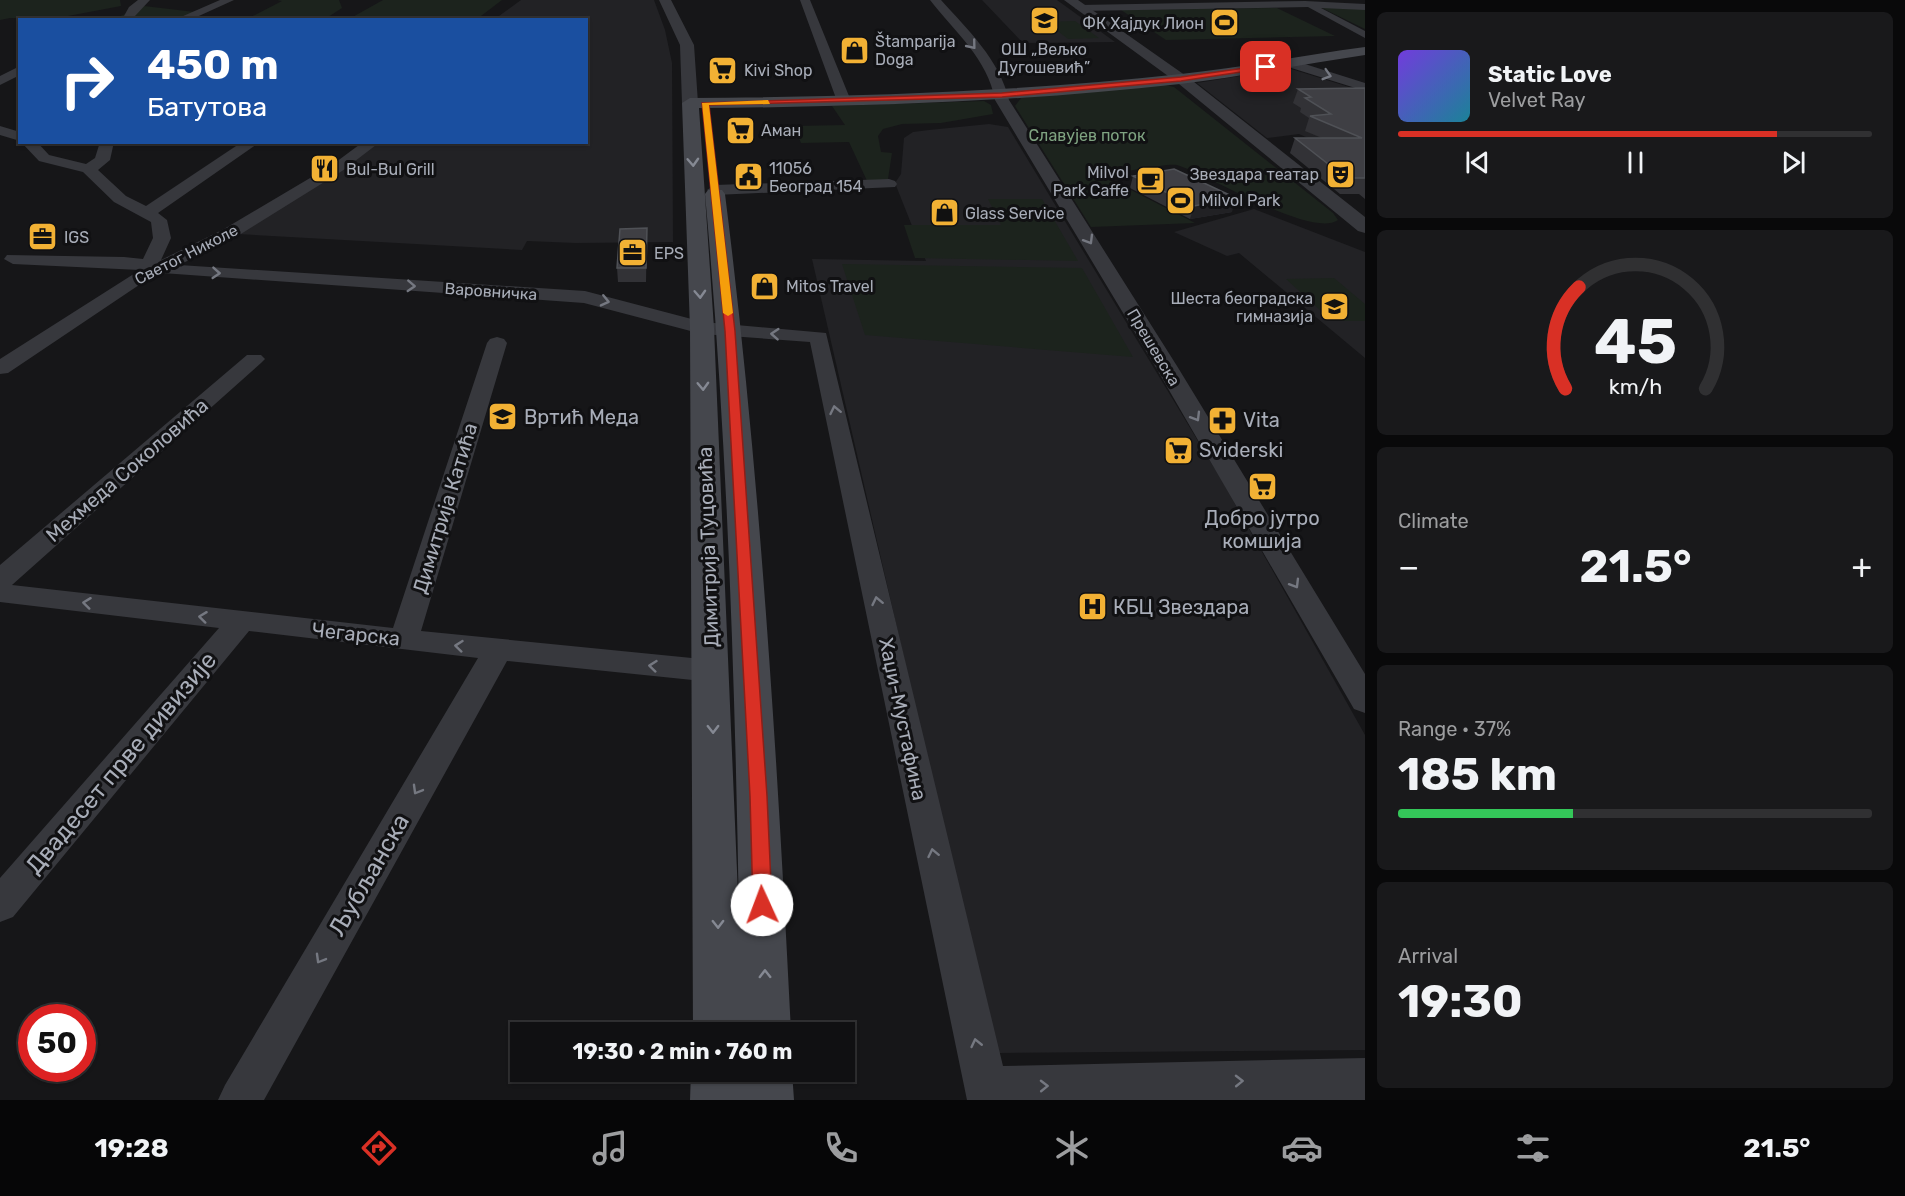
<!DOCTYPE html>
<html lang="en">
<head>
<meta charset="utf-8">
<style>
  :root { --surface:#101012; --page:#19191b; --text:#f1f3f6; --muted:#9c9d9f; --line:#303032; --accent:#d93025 }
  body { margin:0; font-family:Rubik,sans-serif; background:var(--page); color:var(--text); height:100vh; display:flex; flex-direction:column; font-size:22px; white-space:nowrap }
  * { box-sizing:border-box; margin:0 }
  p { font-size:20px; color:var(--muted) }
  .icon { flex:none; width:33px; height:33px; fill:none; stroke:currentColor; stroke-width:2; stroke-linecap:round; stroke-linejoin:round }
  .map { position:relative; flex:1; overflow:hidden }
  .side { display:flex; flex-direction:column; gap:12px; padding:12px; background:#09090a; width:540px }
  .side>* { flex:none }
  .banner { position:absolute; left:18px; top:18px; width:570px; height:126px; border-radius:0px; box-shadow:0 2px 4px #0004,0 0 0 2px var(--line); background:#1a4fa0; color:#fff; overflow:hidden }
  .speed { position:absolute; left:18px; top:1004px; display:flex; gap:12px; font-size:30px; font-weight:700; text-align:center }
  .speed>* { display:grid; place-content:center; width:78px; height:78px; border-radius:50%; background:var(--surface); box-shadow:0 2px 4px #0004,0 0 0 2px var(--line); line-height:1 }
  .speed .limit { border:9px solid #d22; background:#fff; color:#111 }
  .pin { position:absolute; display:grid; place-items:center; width:51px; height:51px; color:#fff; margin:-26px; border-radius:12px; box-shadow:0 3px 9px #0006 }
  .me { position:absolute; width:66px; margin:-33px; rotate:358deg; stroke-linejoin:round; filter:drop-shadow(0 0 4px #0008) }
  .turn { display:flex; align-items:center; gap:21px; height:126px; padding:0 30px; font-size:27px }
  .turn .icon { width:78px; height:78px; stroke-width:2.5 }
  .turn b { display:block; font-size:42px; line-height:51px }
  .big { font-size:45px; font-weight:700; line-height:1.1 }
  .side .widget { flex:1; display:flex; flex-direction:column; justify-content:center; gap:9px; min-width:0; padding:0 21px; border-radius:9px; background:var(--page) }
  .side .dial { align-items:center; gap:0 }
  .dial svg { height:156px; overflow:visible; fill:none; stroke:var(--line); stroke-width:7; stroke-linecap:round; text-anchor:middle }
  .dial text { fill:var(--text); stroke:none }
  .song { display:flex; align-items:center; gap:18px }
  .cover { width:72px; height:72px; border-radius:9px; background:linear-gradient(135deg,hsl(260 70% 55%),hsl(190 70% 35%)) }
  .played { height:6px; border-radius:3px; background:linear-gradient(90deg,var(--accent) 80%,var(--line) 80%) }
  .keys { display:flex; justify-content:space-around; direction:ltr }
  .heat { display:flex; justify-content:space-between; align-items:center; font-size:33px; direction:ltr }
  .charge { height:9px; border-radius:4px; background:linear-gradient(90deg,#34c759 37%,var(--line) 0) }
  .trip { position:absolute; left:510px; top:1022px; width:345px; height:60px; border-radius:0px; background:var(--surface); box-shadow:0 2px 4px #0004,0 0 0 2px var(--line); font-weight:700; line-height:60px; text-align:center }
  .tabs { display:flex; height:96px; justify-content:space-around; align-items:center; background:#060607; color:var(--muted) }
  .tabs .icon { width:42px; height:42px }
  .tabs .current { color:var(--accent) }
  .tabs b { font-size:27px; color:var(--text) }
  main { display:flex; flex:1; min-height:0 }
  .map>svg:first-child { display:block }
  .built { fill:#222225 }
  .green { fill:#1c231d }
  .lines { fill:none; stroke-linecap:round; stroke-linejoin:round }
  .minor { fill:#37383d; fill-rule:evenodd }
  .tertiary { fill:#37383d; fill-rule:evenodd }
  .secondary { fill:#45474d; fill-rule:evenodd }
  .wall { fill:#323236 }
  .shaded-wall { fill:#212124 }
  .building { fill:#3f3f44; stroke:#4f5156; stroke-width:1.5 }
  .oneway { stroke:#757881 }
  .oneway2 { stroke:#858993 }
  .route { fill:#d93025; stroke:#8d1f18; stroke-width:1.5 }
  .slow { fill:#f59e0b }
  .labels { text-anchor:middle; stroke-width:6; stroke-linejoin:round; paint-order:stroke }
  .far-poi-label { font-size:16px; fill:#a8adb8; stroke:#111113; text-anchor:start }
  .far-park-label { font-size:16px; fill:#7fa381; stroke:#111113 }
  .far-street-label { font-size:16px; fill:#a8adb8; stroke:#111113 }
  .poi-label { font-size:20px; fill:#a8adb8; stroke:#111113; text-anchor:start }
  .street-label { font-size:20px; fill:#a8adb8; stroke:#111113 }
  .near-street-label { font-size:24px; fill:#a8adb8; stroke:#111113 }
</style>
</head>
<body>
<main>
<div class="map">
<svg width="1365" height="1100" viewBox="0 0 1365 1100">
  <rect width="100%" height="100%" fill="#161618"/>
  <path class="built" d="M521,0h133l11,30 7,33 1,179 -97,1 -49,-2 -5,9 -284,-16 137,-91 211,-1v-122l-91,-1z
    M982,0h75l58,42 -92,1z
    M1288,68l77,24 -39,54 -27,-12 -32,4 -70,-55z
    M989,124l19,3 213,352 144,256v315l-366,3 -31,-117 -156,-677 114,2 -31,-78 6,-9 3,-36 9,-6 16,-2z
    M1254,209l111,43v106l-126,-105 -12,3 -53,-24z"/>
  <path class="green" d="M0,0h120l1,6 -69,13 -42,-1 -10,2z
    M277,0h62l3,8 -17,11h-78l35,-18z
    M383,0h119l-25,19h-128z
    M144,6l51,6 -16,7 -68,1z
    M1318,6l47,2v21z
    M1277,8l58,28 -169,4 -45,-30z
    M1075,21l24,17 -31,1 -22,-17z
    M1160,84l14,3 159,126 5,7c-27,19 -130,-46 -161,-55 -9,-2 -61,8 -73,11l91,47 -104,4 -76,-121 6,-8z
    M984,101l7,4 2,9 -52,9 -39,1 -19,5 -5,7 3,16 11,1 -4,26 -20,4 -19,-41 -48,1 -7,-17 51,-1 -13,-19z
    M988,199h54l36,62 -163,-3 -11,-33h97z
    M842,264l240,4 51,89 -268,-22z
    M1334,278l31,26v17h-33l-46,-42z"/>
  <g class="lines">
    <path class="minor" d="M138,0h12l-15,16 3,4h-12l-2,-4 5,-9z
      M220,0h14l-44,20h-16z
      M800,0h10l41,101 -2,3h-10l-2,-3z
      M930,0h11c26,29 59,60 68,100l168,266 188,308v39l-11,-4 -199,-343 -160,-266c-7,-41 -41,-69 -65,-100z
      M1305,1l60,3v6l-44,-2 44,23v7l-57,-31 -228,4 -5,-3 5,-3z
      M1289,59l76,24v8l-80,-25 -2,-3z
      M20,66v9l-20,10v-9z
      M0,126l20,6v9l-20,-6z
      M21,142h16l12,13 37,9 9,-6 5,-16h14l-4,18 -12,10 28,26 20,10 96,-64h18l-102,71 9,7 4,18 -10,22 63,-31 108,-64 31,-23h17l-38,29 -106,66 -57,28 406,26 118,31 123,11 177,733 362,-8v42h-398l-157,-758 -108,-8 -118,-31 -422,-30 -23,12 -131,88 -8,1v-15l140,-89 -127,-6 -9,-5 3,-4 117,2 19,2 10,-21 -2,-16 -37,-20 -31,-30 -44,-11z
      M889,179l6,2 2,3 -2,3 -180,8 -8,-5 8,-5z
      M497,337l7,2 3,4 -86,288 291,29 11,3 4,8 -4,8 -11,3 -205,-21 -243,439h-46l7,-15 253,-427 -229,-27 -236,286 -13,5v-44l219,-250 -219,-26v-37l247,-210h14l4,4 -4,4 -249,222 381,43 94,-285 3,-4z"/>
    <path class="tertiary" d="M659,0h12l23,45 4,58 -2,3 -6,2 -8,-5 -2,-58z
      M1064,0h14l111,78 176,139v16l-7,-2 -179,-147z"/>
    <path class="secondary" d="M1365,47v8c-62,9 -123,22 -185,29 -160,18 -321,23 -481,24l15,220 25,590c-4,-241 -12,-484 -34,-724l3,-4h14l3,4c35,278 52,558 66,838h-98l-3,-704 -8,-225 8,-5c164,-1 328,-6 491,-24 61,-6 122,-19 184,-27z
      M691,1071h101l2,29h-104z"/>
  </g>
  <path class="wall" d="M1365,88v111l-6,-5h-19l-50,-41 5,-15h27l-17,-7 4,-13 -9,-6 1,-4 -8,-5 5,-14z
    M1133,176l99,36 -42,7 -60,-31z
    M647,228l-1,54h-28l-1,-14z"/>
  <path class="shaded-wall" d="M1236,198l-4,14 -42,7 4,-13z"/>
  <path class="building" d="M1365,88v90h-19l-51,-40h67l-52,-22 21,-2 -26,-16 6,-1 -13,-8z
    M1174,169l62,29 -42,8 -61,-30z
    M647,228l-1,40h-29l3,-39z"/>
  <defs><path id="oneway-chevron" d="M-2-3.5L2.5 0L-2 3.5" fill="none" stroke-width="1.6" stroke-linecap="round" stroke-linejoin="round" transform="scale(1.5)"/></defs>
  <g class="oneway">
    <use href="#oneway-chevron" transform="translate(972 45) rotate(51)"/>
    <use href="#oneway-chevron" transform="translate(1327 75) rotate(17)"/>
    <use href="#oneway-chevron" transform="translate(1089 240) rotate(59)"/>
    <use href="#oneway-chevron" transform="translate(216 273) rotate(4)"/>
    <use href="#oneway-chevron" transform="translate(411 286) rotate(3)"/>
    <use href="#oneway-chevron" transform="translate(605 301) rotate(13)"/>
    <use href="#oneway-chevron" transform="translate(775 334) rotate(-176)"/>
    <use href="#oneway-chevron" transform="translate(835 410) rotate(-102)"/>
    <use href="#oneway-chevron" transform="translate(1196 417) rotate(59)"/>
    <use href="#oneway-chevron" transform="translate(1295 584) rotate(59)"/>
    <use href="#oneway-chevron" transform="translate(877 601) rotate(-102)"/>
    <use href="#oneway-chevron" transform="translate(87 603) rotate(-173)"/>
    <use href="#oneway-chevron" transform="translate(203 617) rotate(-173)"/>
    <use href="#oneway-chevron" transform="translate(459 646) rotate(-174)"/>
    <use href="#oneway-chevron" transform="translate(653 666) rotate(-174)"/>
    <use href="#oneway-chevron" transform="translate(417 790) rotate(120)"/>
    <use href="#oneway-chevron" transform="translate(933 853) rotate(-102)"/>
    <use href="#oneway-chevron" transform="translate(320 959) rotate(120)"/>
    <use href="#oneway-chevron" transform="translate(976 1043) rotate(-103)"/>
    <use href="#oneway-chevron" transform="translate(1239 1081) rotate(-1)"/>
    <use href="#oneway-chevron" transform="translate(1044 1086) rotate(-1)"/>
  </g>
  <g class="oneway2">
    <use href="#oneway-chevron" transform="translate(693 162) rotate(87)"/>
    <use href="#oneway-chevron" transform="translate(700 294) rotate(87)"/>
    <use href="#oneway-chevron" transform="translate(703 386) rotate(88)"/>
    <use href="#oneway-chevron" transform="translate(713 729) rotate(89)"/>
    <use href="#oneway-chevron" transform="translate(718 924) rotate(89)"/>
    <use href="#oneway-chevron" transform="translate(765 974) rotate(-91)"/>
  </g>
  <path class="route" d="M1266,65l2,3 -87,13 -179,16 -293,8 26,226 32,465 5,109 -3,6 -7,3 -6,-3 -3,-6 -3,-109 -25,-465 -23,-228 300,-10 179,-16z"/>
  <path class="slow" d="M768,100l2,4 -61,1 24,208 -5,3 -5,-3 -21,-210z"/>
  <defs>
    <symbol id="school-square" viewBox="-11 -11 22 22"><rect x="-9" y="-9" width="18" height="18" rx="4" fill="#f2b134" stroke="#111113"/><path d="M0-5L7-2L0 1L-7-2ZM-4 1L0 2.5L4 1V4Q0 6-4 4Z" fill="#111"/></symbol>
    <symbol id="stadium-square" viewBox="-11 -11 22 22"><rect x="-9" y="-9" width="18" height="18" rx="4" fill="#f2b134" stroke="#111113"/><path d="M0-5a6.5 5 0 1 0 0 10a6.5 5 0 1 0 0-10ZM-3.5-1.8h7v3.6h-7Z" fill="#111"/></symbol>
    <symbol id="shop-square" viewBox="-11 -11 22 22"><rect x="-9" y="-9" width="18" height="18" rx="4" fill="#f2b134" stroke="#111113"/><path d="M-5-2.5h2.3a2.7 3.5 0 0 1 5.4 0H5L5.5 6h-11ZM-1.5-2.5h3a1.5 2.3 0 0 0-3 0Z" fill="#111"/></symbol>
    <symbol id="supermarket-square" viewBox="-11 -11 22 22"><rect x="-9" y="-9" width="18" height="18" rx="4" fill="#f2b134" stroke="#111113"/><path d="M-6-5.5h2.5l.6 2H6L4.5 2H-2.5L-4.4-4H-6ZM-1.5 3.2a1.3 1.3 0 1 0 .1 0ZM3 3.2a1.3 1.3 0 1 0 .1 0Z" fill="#111"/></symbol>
    <symbol id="restaurant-square" viewBox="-11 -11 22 22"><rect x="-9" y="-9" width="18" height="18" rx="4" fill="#f2b134" stroke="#111113"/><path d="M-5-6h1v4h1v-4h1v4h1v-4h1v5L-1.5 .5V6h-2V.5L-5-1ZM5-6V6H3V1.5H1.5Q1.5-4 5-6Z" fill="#111"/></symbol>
    <symbol id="theatre-square" viewBox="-11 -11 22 22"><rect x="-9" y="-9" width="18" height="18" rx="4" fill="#f2b134" stroke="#111113"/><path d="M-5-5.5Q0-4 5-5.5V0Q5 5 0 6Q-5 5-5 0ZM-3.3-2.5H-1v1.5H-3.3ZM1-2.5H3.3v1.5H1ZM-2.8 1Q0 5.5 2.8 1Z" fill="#111"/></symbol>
    <symbol id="civic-square" viewBox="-11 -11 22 22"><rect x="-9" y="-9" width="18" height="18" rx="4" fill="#f2b134" stroke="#111113"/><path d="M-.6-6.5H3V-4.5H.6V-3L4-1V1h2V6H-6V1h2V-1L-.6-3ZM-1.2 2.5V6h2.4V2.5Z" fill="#111"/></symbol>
    <symbol id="cafe-square" viewBox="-11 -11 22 22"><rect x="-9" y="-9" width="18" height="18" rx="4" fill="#f2b134" stroke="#111113"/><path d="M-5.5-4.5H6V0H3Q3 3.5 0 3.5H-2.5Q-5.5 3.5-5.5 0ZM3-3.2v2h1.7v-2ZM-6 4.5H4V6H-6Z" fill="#111"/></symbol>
    <symbol id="office-square" viewBox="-11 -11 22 22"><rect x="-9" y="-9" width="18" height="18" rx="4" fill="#f2b134" stroke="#111113"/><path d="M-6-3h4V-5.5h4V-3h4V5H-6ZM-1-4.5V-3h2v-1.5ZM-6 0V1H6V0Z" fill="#111"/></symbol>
    <symbol id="pharmacy-square" viewBox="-11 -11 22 22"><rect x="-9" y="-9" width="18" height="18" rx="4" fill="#f2b134" stroke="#111113"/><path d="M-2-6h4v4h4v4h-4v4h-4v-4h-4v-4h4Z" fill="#111"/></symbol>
    <symbol id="hospital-square" viewBox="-11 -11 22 22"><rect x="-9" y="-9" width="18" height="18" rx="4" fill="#f2b134" stroke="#111113"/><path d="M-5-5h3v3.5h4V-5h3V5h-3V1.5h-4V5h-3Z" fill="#111"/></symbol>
  </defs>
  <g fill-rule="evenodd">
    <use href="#school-square" x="1028" y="4" width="33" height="33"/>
    <use href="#stadium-square" x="1208" y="6" width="33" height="33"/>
    <use href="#shop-square" x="838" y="34" width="33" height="33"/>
    <use href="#supermarket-square" x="706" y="54" width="33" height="33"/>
    <use href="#supermarket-square" x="724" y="114" width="33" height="33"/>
    <use href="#restaurant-square" x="308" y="152" width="33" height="33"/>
    <use href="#theatre-square" x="1324" y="158" width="33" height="33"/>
    <use href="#civic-square" x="732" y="160" width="33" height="33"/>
    <use href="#cafe-square" x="1134" y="164" width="33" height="33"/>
    <use href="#stadium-square" x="1164" y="184" width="33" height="33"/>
    <use href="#shop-square" x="928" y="196" width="33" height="33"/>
    <use href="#office-square" x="26" y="220" width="33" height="33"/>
    <use href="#office-square" x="616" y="236" width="33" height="33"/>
    <use href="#shop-square" x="748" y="270" width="33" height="33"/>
    <use href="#school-square" x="1318" y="290" width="33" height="33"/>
    <use href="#school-square" x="486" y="400" width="33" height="33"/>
    <use href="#pharmacy-square" x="1206" y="404" width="33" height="33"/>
    <use href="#supermarket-square" x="1162" y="434" width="33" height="33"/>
    <use href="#supermarket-square" x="1246" y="470" width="33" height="33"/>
    <use href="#hospital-square" x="1076" y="590" width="33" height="33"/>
  </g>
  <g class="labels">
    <g class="far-poi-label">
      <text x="1204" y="29" text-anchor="end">ФК Хајдук Лион</text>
      <text x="875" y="47">Štamparija<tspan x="875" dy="18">Doga</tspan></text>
      <text x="1044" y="55" text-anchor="middle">ОШ „Вељко<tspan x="1044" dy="18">Дугошевић”</tspan></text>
      <text x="744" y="76">Kivi Shop</text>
      <text x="761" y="136">Аман</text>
      <text x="769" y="174">11056<tspan x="769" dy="18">Београд 154</tspan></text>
      <text x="346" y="175">Bul-Bul Grill</text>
      <text x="1129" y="178" text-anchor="end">Milvol<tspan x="1129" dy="18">Park Caffe</tspan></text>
      <text x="1319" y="180" text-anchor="end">Звездара театар</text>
      <text x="1201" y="206">Milvol Park</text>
      <text x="965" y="219">Glass Service</text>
      <text x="64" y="243">IGS</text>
      <text x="654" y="259">EPS</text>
      <text x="786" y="292">Mitos Travel</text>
      <text x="1313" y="304" text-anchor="end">Шеста београдска<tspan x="1313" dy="18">гимназија</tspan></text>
    </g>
    <g class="far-park-label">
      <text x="1087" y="141">Славујев поток</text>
    </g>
    <g class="far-street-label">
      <text transform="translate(186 254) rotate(-27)" y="6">Светог Николе</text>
      <text transform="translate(491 291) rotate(4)" y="6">Варовничка</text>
      <text transform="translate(1154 347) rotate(59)" y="6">Прешевска</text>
    </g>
    <g class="poi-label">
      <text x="524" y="424">Вртић Меда</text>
      <text x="1243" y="427">Vita</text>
      <text x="1199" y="457">Sviderski</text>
      <text x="1262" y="525" text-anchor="middle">Добро јутро<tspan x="1262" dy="23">комшија</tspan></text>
      <text x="1113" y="614">КБЦ Звездара</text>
    </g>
    <g class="street-label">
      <text transform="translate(127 470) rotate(-41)" y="7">Мехмеда Соколовића</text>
      <text transform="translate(445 508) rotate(-73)" y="7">Димитрија Катића</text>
      <text transform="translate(708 547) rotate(-92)" y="7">Димитрија Туцовића</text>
      <text transform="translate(356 634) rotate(6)" y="7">Чегарска</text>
      <text transform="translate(903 719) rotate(78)" y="7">Хаџи-Мустафина</text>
    </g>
    <g class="near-street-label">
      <text transform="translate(121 763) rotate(-50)" y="8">Двадесет прве дивизије</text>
      <text transform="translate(369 875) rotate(-60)" y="8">Љубљанска</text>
    </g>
  </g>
</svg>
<div class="speed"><div class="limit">50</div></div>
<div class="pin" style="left:1266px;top:67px;background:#d93025"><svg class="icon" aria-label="arrive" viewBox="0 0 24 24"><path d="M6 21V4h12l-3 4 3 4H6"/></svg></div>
<svg class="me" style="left:762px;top:905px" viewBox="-20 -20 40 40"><circle r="19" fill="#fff"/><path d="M0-13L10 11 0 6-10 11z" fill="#d93025"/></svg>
<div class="trip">19:30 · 2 min · 760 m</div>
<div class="banner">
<div class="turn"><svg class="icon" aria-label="right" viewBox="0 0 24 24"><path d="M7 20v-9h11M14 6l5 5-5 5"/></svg><div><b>450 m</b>Батутова</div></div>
</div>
</div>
<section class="side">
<div class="widget">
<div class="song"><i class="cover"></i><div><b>Static Love</b><p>Velvet Ray</p></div></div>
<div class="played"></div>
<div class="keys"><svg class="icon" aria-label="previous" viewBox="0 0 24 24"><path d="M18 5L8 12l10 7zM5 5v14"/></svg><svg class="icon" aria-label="pause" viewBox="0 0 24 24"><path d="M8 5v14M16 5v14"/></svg><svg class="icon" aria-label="next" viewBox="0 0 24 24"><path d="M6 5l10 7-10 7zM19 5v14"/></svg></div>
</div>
<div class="widget dial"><svg viewBox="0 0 100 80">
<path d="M14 69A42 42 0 1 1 86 69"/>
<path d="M14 69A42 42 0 0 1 21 17" stroke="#d93025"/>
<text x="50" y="56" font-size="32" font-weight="700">45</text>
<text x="50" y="72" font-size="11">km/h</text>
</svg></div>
<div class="widget"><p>Climate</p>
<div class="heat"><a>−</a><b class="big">21.5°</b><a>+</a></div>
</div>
<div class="widget"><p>Range · 37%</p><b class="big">185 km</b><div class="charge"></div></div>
<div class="widget"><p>Arrival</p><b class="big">19:30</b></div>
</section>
</main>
<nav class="tabs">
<b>19:28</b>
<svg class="icon current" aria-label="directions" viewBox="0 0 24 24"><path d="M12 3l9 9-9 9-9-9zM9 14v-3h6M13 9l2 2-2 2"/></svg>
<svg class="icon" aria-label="music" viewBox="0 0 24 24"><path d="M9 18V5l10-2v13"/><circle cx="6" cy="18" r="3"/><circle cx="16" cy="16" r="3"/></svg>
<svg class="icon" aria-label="phone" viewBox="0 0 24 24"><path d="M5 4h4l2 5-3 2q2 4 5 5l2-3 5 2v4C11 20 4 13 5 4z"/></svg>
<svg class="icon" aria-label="climate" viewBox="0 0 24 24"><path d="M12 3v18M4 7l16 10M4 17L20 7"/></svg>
<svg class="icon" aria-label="car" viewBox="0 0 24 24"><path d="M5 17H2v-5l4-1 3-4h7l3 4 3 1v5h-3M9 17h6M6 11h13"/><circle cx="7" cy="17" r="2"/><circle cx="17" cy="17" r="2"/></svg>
<svg class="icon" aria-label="filters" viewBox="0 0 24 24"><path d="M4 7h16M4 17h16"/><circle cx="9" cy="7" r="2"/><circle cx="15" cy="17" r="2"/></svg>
<b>21.5°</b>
</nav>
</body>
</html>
